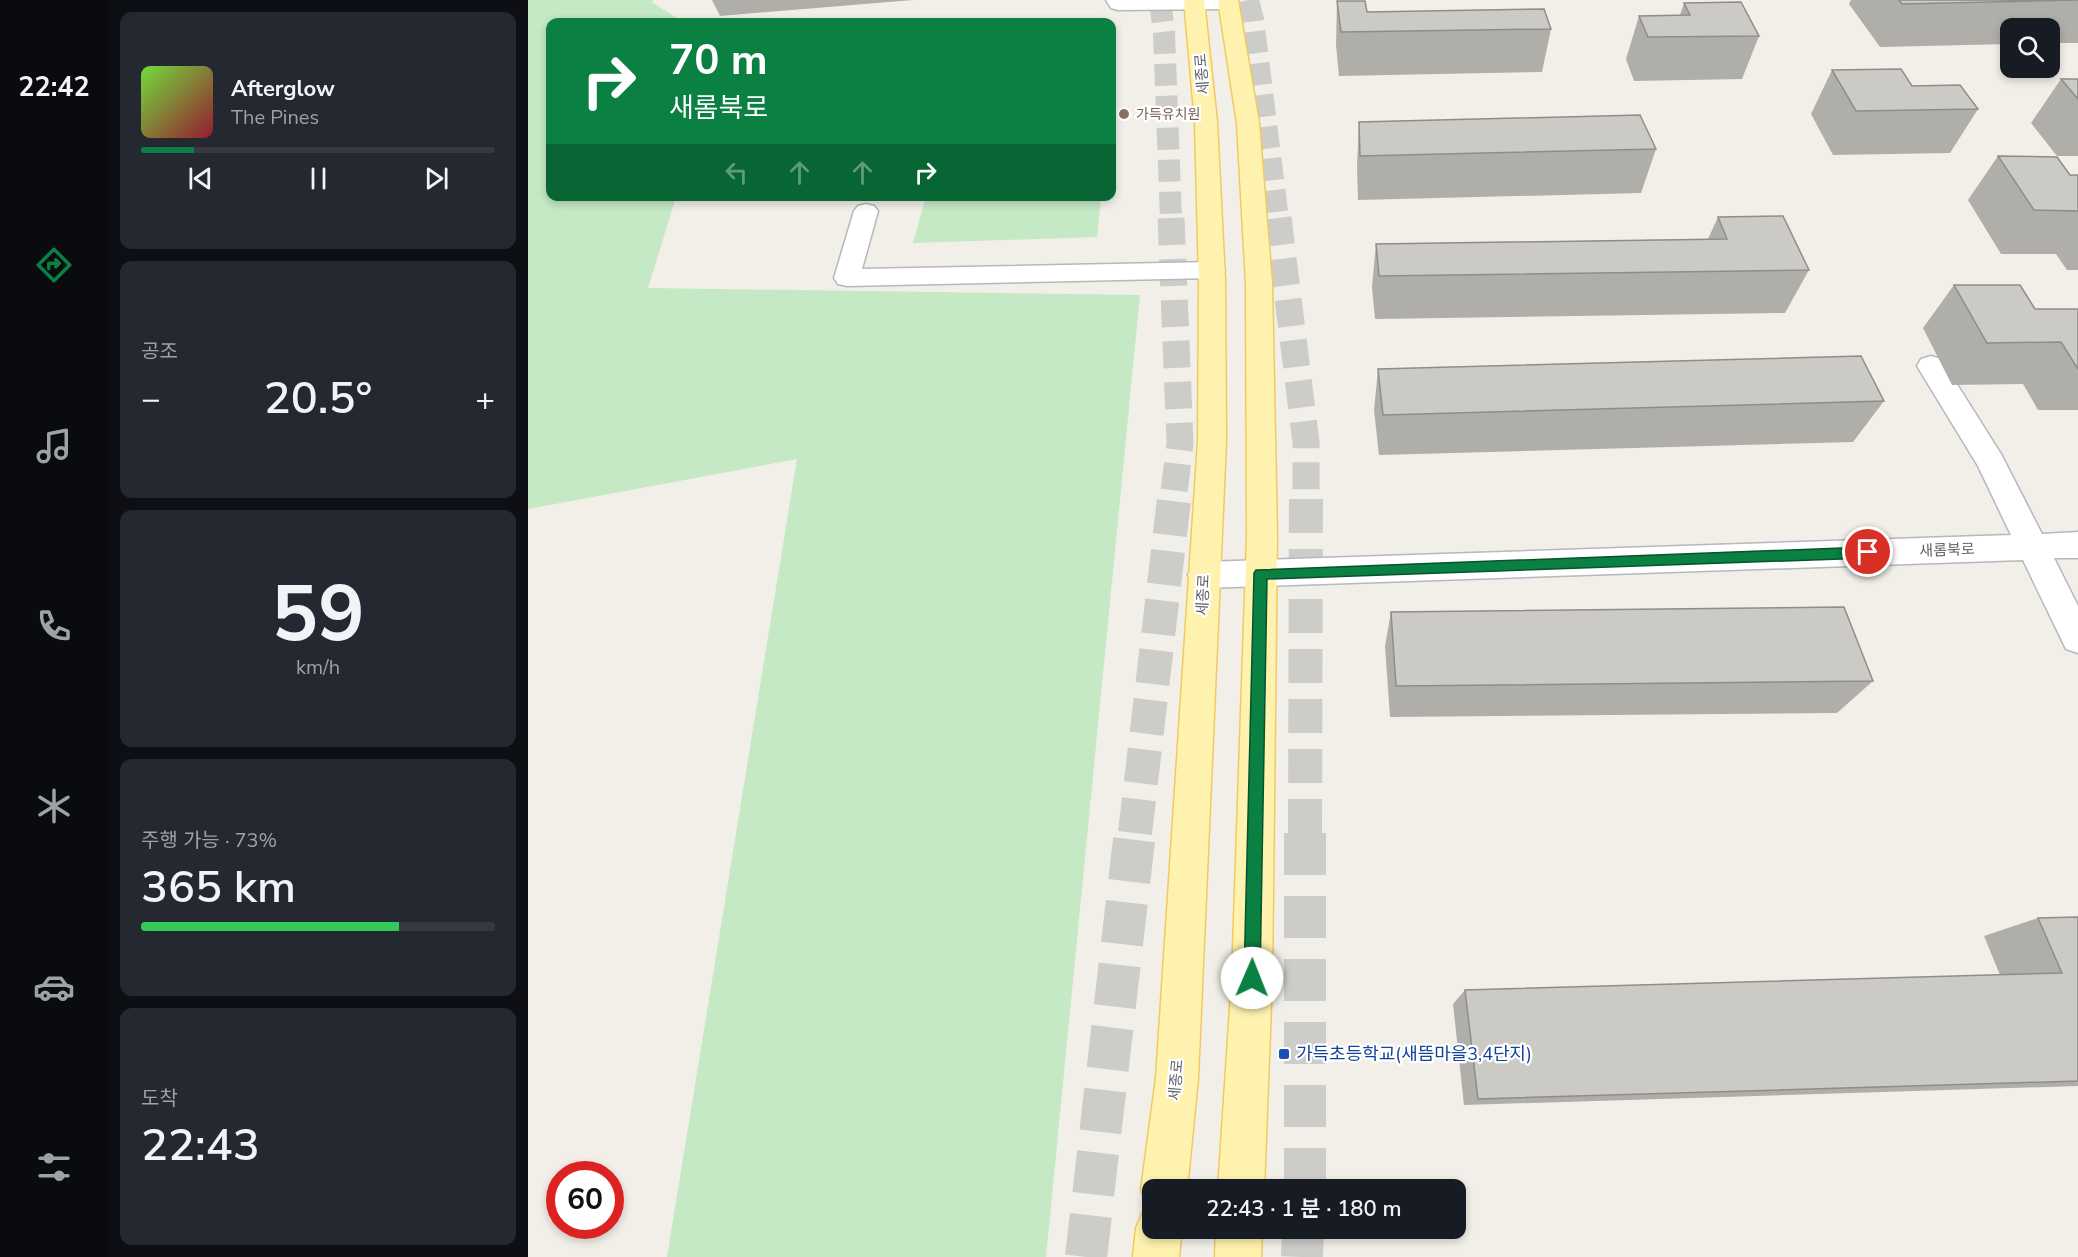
<!DOCTYPE html>
<html lang="ko">
<head>
<meta charset="utf-8">
<style>
  :root { --surface:#171b24; --page:#242831; --text:#f1f3f6; --muted:#9ea1a6; --line:#363941; --accent:#0b8043 }
  body { margin:0; font-family:"Nunito Sans","Noto Sans KR",sans-serif; background:var(--page); color:var(--text); height:100vh; display:flex; flex-direction:column; font-size:22px; white-space:nowrap }
  * { box-sizing:border-box; margin:0 }
  p { font-size:20px; color:var(--muted) }
  .icon { flex:none; width:33px; height:33px; fill:none; stroke:currentColor; stroke-width:2; stroke-linecap:round; stroke-linejoin:round }
  .map { position:relative; flex:1; overflow:hidden }
  .side { display:flex; flex-direction:column; gap:12px; padding:12px; background:#0d0f14; width:420px }
  .side>* { flex:none }
  .top-card { position:absolute; left:18px; top:18px; width:570px; height:183px; border-radius:12px; box-shadow:0 3px 9px #0003; background:#0b8043; color:#fff; overflow:hidden }
  .controls { position:absolute; left:1472px; top:18px; display:grid; gap:12px }
  .controls a { display:grid; place-items:center; width:60px; height:60px; border-radius:12px; background:var(--surface); box-shadow:0 3px 9px #0003; font-size:30px }
  .speed { position:absolute; left:18px; top:1161px; display:flex; gap:12px; font-size:30px; font-weight:700; text-align:center }
  .speed>* { display:grid; place-content:center; width:78px; height:78px; border-radius:50%; background:var(--surface); box-shadow:0 3px 9px #0003; line-height:1 }
  .speed .limit { border:9px solid #d22; background:#fff; color:#111 }
  .pin { position:absolute; display:grid; place-items:center; width:51px; height:51px; color:#fff; margin:-26px; border:3px solid #fff; border-radius:50%; box-shadow:0 2px 6px #0007 }
  .me { position:absolute; width:66px; margin:-33px; rotate:1deg; stroke-linejoin:round; filter:drop-shadow(0 0 4px #0008) }
  .turn { display:flex; align-items:center; gap:21px; height:126px; padding:0 24px; font-size:27px }
  .turn .icon { width:78px; height:78px; stroke-width:2.5 }
  .turn b { display:block; font-size:42px; line-height:51px }
  .lanes { display:flex; align-items:center; height:57px; padding:0 24px; background:#0003; justify-content:center; gap:30px; direction:ltr }
  .lanes .off { opacity:.35 }
  .big { font-size:45px; font-weight:600; line-height:1.1 }
  .side .widget { flex:1; display:flex; flex-direction:column; justify-content:center; gap:9px; min-width:0; padding:0 21px; border-radius:12px; background:var(--page) }
  .side .dial { align-items:center; gap:0 }
  .dial b { font-size:78px; line-height:1 }
  .song { display:flex; align-items:center; gap:18px }
  .cover { width:72px; height:72px; border-radius:9px; background:linear-gradient(135deg,hsl(100 70% 55%),hsl(350 70% 35%)) }
  .played { height:6px; border-radius:3px; background:linear-gradient(90deg,var(--accent) 15%,var(--line) 15%) }
  .keys { display:flex; justify-content:space-around; direction:ltr }
  .heat { display:flex; justify-content:space-between; align-items:center; font-size:33px; direction:ltr }
  .charge { height:9px; border-radius:4px; background:linear-gradient(90deg,#34c759 73%,var(--line) 0) }
  .trip { position:absolute; left:614px; top:1179px; width:324px; height:60px; border-radius:12px; background:var(--surface); box-shadow:0 3px 9px #0003; font-weight:600; line-height:60px; text-align:center }
  main { display:flex; flex:1; min-height:0 }
  .tab-bar { display:flex; flex-direction:column; width:108px; justify-content:space-around; align-items:center; background:#090b0e; color:var(--muted) }
  .tab-bar .icon { width:42px; height:42px }
  .tab-bar .active { color:var(--accent) }
  .tab-bar b { font-size:27px; color:var(--text) }
  .map>svg:first-child { display:block }
  .green { fill:#c5e8c5 }
  .lines { fill:none; stroke-linecap:round; stroke-linejoin:round }
  .highway-tunnel-far3 { stroke:#ccccc8; stroke-width:22; stroke-dasharray:22 10; stroke-linecap:butt }
  .highway-tunnel-far2 { stroke:#ccccc8; stroke-width:27; stroke-dasharray:27 14; stroke-linecap:butt }
  .highway-tunnel-far1 { stroke:#ccccc8; stroke-width:34; stroke-dasharray:34 16; stroke-linecap:butt }
  .highway-tunnel { stroke:#ccccc8; stroke-width:42; stroke-dasharray:42 21; stroke-linecap:butt }
  .minor-casing { stroke:#b5b8bc; stroke-width:3 }
  .major-casing { stroke:#f2c960; stroke-width:3 }
  .minor { fill:#fff; fill-rule:evenodd }
  .major { fill:#fff2af; fill-rule:evenodd }
  .wall { fill:#afaea9 }
  .building { fill:#cccac5; stroke:#8f8d8a; stroke-width:1.5 }
  .route { fill:#0b8043; stroke:#07532c; stroke-width:1.5 }
  .education-dot { fill:#8d6e63; stroke:#fff; stroke-width:2 }
  .transit-dot { fill:#1a4fb4; stroke:#fff; stroke-width:2 }
  .labels { text-anchor:middle; stroke-width:4.5; stroke-linejoin:round; paint-order:stroke }
  .far-education-label { font-size:14px; fill:#785e54; stroke:#fff; text-anchor:start }
  .street-label { font-size:15px; fill:#5f6368; stroke:#fff }
  .near-transit-label { font-size:18px; fill:#164399; stroke:#fff; text-anchor:start }
</style>
</head>
<body>
<main>
<nav class="tab-bar">
<b>22:42</b>
<svg class="icon active" aria-label="directions" viewBox="0 0 24 24"><path d="M12 3l9 9-9 9-9-9zM9 14v-3h6M13 9l2 2-2 2"/></svg>
<svg class="icon" aria-label="music" viewBox="0 0 24 24"><path d="M9 18V5l10-2v13"/><circle cx="6" cy="18" r="3"/><circle cx="16" cy="16" r="3"/></svg>
<svg class="icon" aria-label="phone" viewBox="0 0 24 24"><path d="M5 4h4l2 5-3 2q2 4 5 5l2-3 5 2v4C11 20 4 13 5 4z"/></svg>
<svg class="icon" aria-label="climate" viewBox="0 0 24 24"><path d="M12 3v18M4 7l16 10M4 17L20 7"/></svg>
<svg class="icon" aria-label="car" viewBox="0 0 24 24"><path d="M5 17H2v-5l4-1 3-4h7l3 4 3 1v5h-3M9 17h6M6 11h13"/><circle cx="7" cy="17" r="2"/><circle cx="17" cy="17" r="2"/></svg>
<svg class="icon" aria-label="filters" viewBox="0 0 24 24"><path d="M4 7h16M4 17h16"/><circle cx="9" cy="7" r="2"/><circle cx="15" cy="17" r="2"/></svg>
</nav>
<section class="side">
<div class="widget">
<div class="song"><i class="cover"></i><div><b>Afterglow</b><p>The Pines</p></div></div>
<div class="played"></div>
<div class="keys"><svg class="icon" aria-label="previous" viewBox="0 0 24 24"><path d="M18 5L8 12l10 7zM5 5v14"/></svg><svg class="icon" aria-label="pause" viewBox="0 0 24 24"><path d="M8 5v14M16 5v14"/></svg><svg class="icon" aria-label="next" viewBox="0 0 24 24"><path d="M6 5l10 7-10 7zM19 5v14"/></svg></div>
</div>
<div class="widget"><p>공조</p>
<div class="heat"><a>−</a><b class="big">20.5°</b><a>+</a></div>
</div>
<div class="widget dial"><b>59</b><p>km/h</p></div>
<div class="widget"><p>주행 가능 · 73%</p><b class="big">365 km</b><div class="charge"></div></div>
<div class="widget"><p>도착</p><b class="big">22:43</b></div>
</section>
<div class="map">
<svg width="1550" height="1257" viewBox="0 0 1550 1257">
  <rect width="100%" height="100%" fill="#f1efe8"/>
  <path class="green" d="M0,0h125l-1,2 31,20h-133v174l126,1 -28,91 492,7 -94,962h-379l130,-798 -269,50z
    M398,196l175,1 -4,40 -184,6z"/>
  <g class="lines">
    <path class="highway-tunnel-far3" d="M632,0l4,33 7,186
      M720,0l5,20 25,199"/>
    <path class="highway-tunnel-far2" d="M643,218l9,225 -6,49
      M750,218l28,225v49"/>
    <path class="highway-tunnel-far1" d="M607,833l40,-342
      M777,833l1,-342"/>
    <path class="highway-tunnel" d="M777,1190v-359
      M558,1257l49,-426
      M774,1257l1,-29"/>
    <defs>
      <path id="minor" d="M578,0h130l2,3 -3,4 -7,2 -110,1 -7,-2z
        M338,204l8,2 4,5 -16,58 350,-7 9,2 4,6 -4,6 -9,2 -365,8 -9,-2 -4,-6 20,-67 4,-5z
        M1403,356l10,3 60,95 41,80 36,-2v26h-24l24,48v47l-12,-4 -43,-89 -819,28 -11,-4 -5,-9 5,-9 11,-4 807,-27 -33,-69 -61,-100 4,-7z"/>
      <path id="major" d="M656,0h20l13,122 8,159 1,160 -28,637 -11,112h-35v18l-4,-2 -7,-16 15,-112 42,-637 1,-160 -4,-159z
        M690,0h20l21,123 13,161 5,252 -5,442 -8,212h-46l14,-212 15,-442 -1,-252 -9,-161z
        M624,1208v20h30l-3,29h-46l3,-29 7,-16z
        M688,1228h46l-1,29h-46z"/>
    </defs>
    <use href="#minor" class="minor-casing"/>
    <use href="#major" class="major-casing"/>
    <use href="#minor" class="minor"/>
    <use href="#major" class="major"/>
  </g>
  <path class="wall" d="M184,0h201l-193,16z
    M1323,0h227v43h-29v-15h-39v16l-130,3 -31,-43z
    M809,1l30,11 184,17 -9,43 -203,4 -3,-31z
    M1156,3l75,33 -17,43 -108,2 -8,-22 13,-43 41,-1z
    M1304,70l80,16 66,23 -28,44 -117,2 -22,-41z
    M1533,79h17v77h-21l-26,-33z
    M831,122l297,27 -15,44 -283,7 -1,-34z
    M1470,156l72,19h8v95h-11l-11,-16h-55l-33,-54z
    M1190,217l91,53 -24,43 -410,6 -3,-32 4,-43 332,-5z
    M1426,285l81,24h43v101h-40l-15,-26 -71,1 -29,-57z
    M850,369l506,32 -31,41 -474,13 -5,-45z
    M863,612l482,69 -36,32 -447,4 -5,-71z
    M1550,917v169l-614,19 -11,-101 12,-14 535,-15 -16,-39 54,-18z"/>
  <path class="building" d="M1371,0h179l-176,4z
    M809,1h28l2,11 177,-3 7,20 -210,3z
    M1213,2l18,34 -111,1 -9,-21 51,-1 -6,-12z
    M1373,69l11,17 48,-1 18,24 -122,2 -24,-41z
    M1533,79h17v20z
    M1112,115l16,34 -296,7 -1,-34z
    M1470,156l59,1 13,18h8v36l-44,-1z
    M1255,216l26,54 -430,6 -3,-32 351,-5 -9,-22z
    M1426,285h66l15,24h43v60l-17,-27 -74,1z
    M1333,356l23,45 -501,14 -5,-46z
    M1316,607l29,74 -477,5 -5,-74z
    M1550,917v164l-600,18 -13,-109 597,-17 -24,-55z"/>
  <path class="route" d="M1340,547l6,5 -6,6 -601,21 -7,399 -2,6 -6,2 -6,-2 -2,-6 10,-405 2,-3z"/>
  <circle class="education-dot" cx="596" cy="114" r="6"/>
  <rect class="transit-dot" x="750" y="1048" width="12" height="12" rx="3"/>
  <g class="labels">
    <g class="far-education-label">
      <text x="608" y="119">가득유치원</text>
    </g>
    <g class="street-label">
      <text transform="translate(674 74) rotate(-95)" y="5">세종로</text>
      <text transform="translate(1419 550) rotate(-2)" y="5">새롬북로</text>
      <text transform="translate(675 595) rotate(-87)" y="5">세종로</text>
      <text transform="translate(648 1080) rotate(-85)" y="5">세종로</text>
    </g>
    <g class="near-transit-label">
      <text x="768" y="1060">가득초등학교(새뜸마을3,4단지)</text>
    </g>
  </g>
</svg>
<div class="controls">
<a><svg class="icon" aria-label="search" viewBox="0 0 24 24"><circle cx="10" cy="10" r="6"/><path d="M15 15l6 6"/></svg></a>
</div>
<div class="speed"><div class="limit">60</div></div>
<div class="pin" style="left:1340px;top:552px;background:#d93025"><svg class="icon" aria-label="arrive" viewBox="0 0 24 24"><path d="M6 21V4h12l-3 4 3 4H6"/></svg></div>
<svg class="me" style="left:724px;top:978px" viewBox="-20 -20 40 40"><circle r="19" fill="#fff"/><path d="M0-13L10 11 0 6-10 11z" fill="#0b8043"/></svg>
<div class="trip">22:43 · 1 분 · 180 m</div>
<div class="top-card">
<div class="turn"><svg class="icon" aria-label="right" viewBox="0 0 24 24"><path d="M7 20v-9h11M14 6l5 5-5 5"/></svg><div><b>70 m</b>새롬북로</div></div>
<div class="lanes"><svg class="icon off" aria-label="left" viewBox="0 0 24 24"><path d="M17 20v-9H6M10 6l-5 5 5 5"/></svg><svg class="icon off" aria-label="ahead" viewBox="0 0 24 24"><path d="M12 20V5M6 11l6-6 6 6"/></svg><svg class="icon off" aria-label="ahead" viewBox="0 0 24 24"><path d="M12 20V5M6 11l6-6 6 6"/></svg><svg class="icon" aria-label="right" viewBox="0 0 24 24"><path d="M7 20v-9h11M14 6l5 5-5 5"/></svg></div>
</div>
</div>
</main>
</body>
</html>
